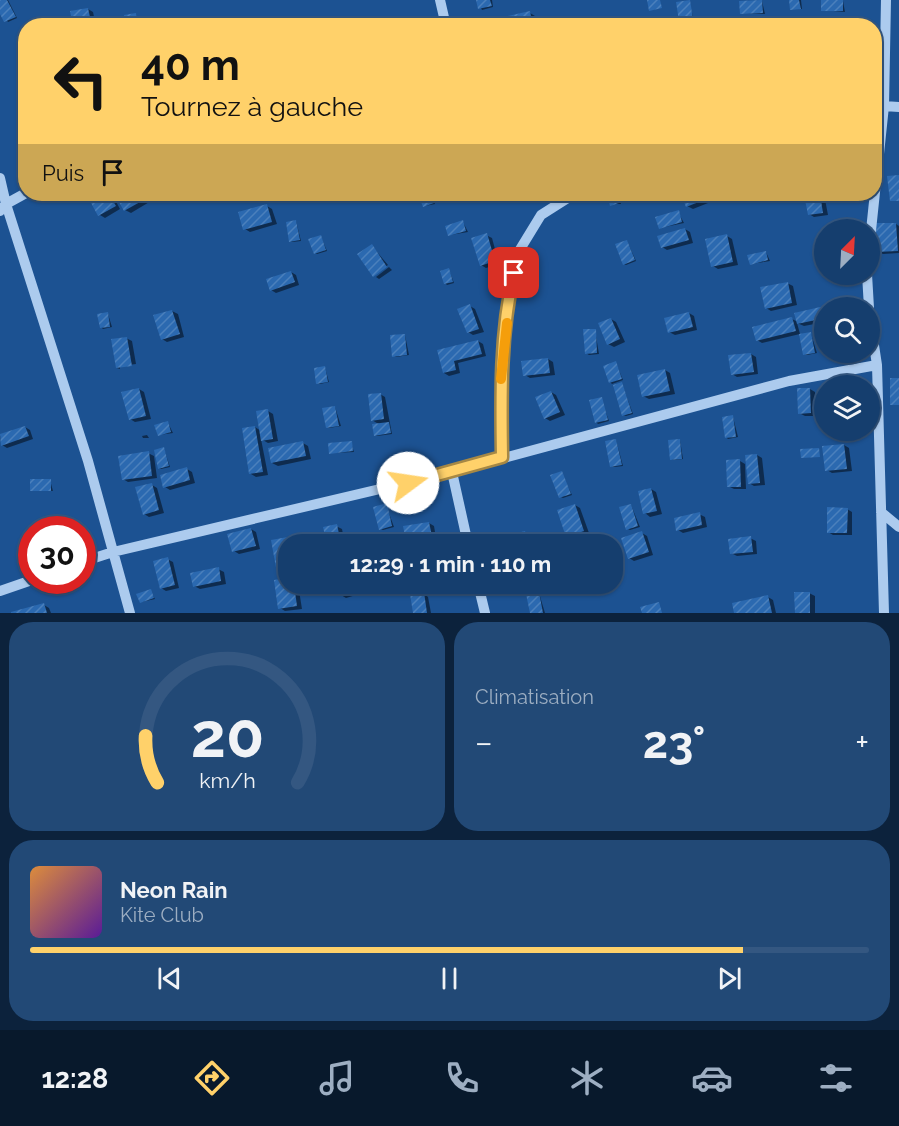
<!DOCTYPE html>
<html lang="fr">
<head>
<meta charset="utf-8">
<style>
  :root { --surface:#153e6e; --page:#224976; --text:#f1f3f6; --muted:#9daec2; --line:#345781; --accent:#ffd16a }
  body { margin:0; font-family:Raleway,sans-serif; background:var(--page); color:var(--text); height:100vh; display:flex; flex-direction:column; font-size:22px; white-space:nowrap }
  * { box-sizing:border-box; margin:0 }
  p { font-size:20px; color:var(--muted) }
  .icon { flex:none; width:33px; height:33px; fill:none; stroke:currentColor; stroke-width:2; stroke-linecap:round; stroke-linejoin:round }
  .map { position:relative; height:613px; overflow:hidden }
  .details { display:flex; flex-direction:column; gap:9px; padding:9px; background:#0c223c; flex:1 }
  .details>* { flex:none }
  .top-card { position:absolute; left:18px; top:18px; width:864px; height:183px; border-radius:24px; box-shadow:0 2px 4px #0004,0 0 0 2px var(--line); background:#ffd16a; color:#111; overflow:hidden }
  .needle { width:39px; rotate:24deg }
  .tools { position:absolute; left:814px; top:219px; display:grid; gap:12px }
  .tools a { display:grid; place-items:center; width:66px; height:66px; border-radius:50%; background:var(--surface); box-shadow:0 2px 4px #0004,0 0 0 2px var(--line); font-size:30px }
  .speed { position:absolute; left:18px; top:516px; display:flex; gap:12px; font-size:30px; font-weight:700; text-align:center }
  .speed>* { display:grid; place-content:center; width:78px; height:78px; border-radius:50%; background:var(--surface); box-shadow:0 2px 4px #0004,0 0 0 2px var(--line); line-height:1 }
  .speed .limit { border:9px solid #d22; background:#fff; color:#111 }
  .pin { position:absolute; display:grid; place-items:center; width:51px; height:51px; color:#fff; margin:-26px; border-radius:12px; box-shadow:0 3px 9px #0006 }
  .me { position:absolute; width:66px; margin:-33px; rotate:76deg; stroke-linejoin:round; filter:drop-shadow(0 0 4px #0008) }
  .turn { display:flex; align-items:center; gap:21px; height:126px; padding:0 24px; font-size:27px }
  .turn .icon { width:78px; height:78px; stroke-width:2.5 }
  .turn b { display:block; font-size:42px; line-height:51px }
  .then { display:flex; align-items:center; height:57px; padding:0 24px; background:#0003; gap:12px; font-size:22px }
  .big { font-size:45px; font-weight:700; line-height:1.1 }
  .details .tile { flex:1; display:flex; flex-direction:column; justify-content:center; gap:9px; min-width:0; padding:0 21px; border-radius:24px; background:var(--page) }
  .details .dial { align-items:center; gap:0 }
  .dial svg { height:156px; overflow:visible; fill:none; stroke:var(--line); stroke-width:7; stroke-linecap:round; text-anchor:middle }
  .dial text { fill:var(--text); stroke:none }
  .song { display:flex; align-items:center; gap:18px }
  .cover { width:72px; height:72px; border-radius:9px; background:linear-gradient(135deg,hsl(30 70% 55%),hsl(270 70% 35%)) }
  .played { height:6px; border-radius:3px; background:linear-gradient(90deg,var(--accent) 85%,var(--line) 85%) }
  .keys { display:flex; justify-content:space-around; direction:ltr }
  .heat { display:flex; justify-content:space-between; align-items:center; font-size:33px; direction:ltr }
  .details .tiles { flex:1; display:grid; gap:9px; grid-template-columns:1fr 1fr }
  .tile:last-child { grid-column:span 2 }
  .trip { position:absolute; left:278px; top:534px; width:345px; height:60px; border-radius:24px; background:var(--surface); box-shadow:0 2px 4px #0004,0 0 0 2px var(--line); font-weight:700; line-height:60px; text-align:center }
  .dock { display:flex; height:96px; justify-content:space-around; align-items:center; background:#08192c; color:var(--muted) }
  .dock .icon { width:42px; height:42px }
  .dock .on { color:var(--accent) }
  .dock b { font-size:27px; color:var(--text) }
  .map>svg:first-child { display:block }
  .shadow { fill:#0007 }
  .building { fill:url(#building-hatch) }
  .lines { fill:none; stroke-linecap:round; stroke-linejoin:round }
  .minor { stroke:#accbee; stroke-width:10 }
  .route-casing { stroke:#a68845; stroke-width:15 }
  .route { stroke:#ffd16a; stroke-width:10 }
  .slow { stroke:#f59e0b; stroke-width:10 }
</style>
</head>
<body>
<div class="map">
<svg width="899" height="613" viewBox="0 0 899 613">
  <defs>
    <pattern id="building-hatch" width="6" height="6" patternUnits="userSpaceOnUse" patternTransform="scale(1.5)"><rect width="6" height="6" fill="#2b69b0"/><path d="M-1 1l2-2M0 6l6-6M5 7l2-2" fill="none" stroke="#4b80bc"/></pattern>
  </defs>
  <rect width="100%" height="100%" fill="#1c5292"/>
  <path class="shadow" d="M4,0h4l9,18 -9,4 -8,-12v-8z
    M477,0h15l1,7 -11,3z
    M790,0h11l1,9h-11z
    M762,1l3,13 -24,-1z
    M843,1l2,11 -23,-2z
    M689,2l5,18 -12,2 -2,-2z
    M88,9l5,3 3,14h-21z
    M530,13l5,3 3,10h-32z
    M95,194h17l8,15 -15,9 -5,-3 -1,-19z
    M121,194h26l4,7 -20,12 -6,-3 -8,-15z
    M419,194h12l4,10 -10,2z
    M537,194h29l-22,6z
    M608,194h10l3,10h-9z
    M682,194h34l2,5 -25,10 -6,-3z
    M806,194h18l4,21 -14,2 -5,-3z
    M267,206l5,3 5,15 -27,8 -5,-3z
    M678,212l6,11 -24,5z
    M296,221l5,20 -9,1 -2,-1z
    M463,222l5,10 -18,3z
    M896,224l3,2v27l-16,1 -6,-3z
    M685,229l5,3 3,11 -26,7 -5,-3z
    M486,235l6,3 7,26 -13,4 -5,-3z
    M727,236l5,3 6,26 -20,4 -5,-3z
    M321,237l6,14 -10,3 -2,-1z
    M627,241l9,20 -10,4 -2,-1z
    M372,246l16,19 -14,9z
    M766,252l4,9 -19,3z
    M389,267l3,3 -13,9 -3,-2z
    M449,270l5,13 -7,2 -2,-2z
    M291,272l5,3 3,10 -23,8 -5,-3z
    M787,283l6,3 4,19 -26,6 -5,-3z
    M470,306l5,3 9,23 -11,3 -5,-3z
    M829,306l2,2h-6v14l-21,4 -7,-3 3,11 -38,9 -5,-3 35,-21 6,3 -2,-8z
    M172,311l6,3 6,23 -17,5 -5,-3z
    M689,313l5,3 3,14 -22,5 -6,-3z
    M108,314l4,13 -9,2 -2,-2z
    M611,319l5,3 9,20 -11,5 -6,-3z
    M595,330l4,24 -10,1 -3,-2z
    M811,334l6,19 -10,2 -3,-1z
    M405,335l4,20 -13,2 -2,-1z
    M126,338l6,3 4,23 -16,2v3l-3,-1z
    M478,341l5,3 3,12 -28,7 2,10 -11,3 -5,-3 -5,-22z
    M751,354l5,3 2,17 -21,3 -5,-3z
    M548,359l5,3 2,13 -25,3 -5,-3z
    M616,363l7,17 -11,4 -2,-2z
    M325,368l4,14 -9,2 -2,-1z
    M665,370l5,3 5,21 -26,5 -6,-3z
    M622,384l11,30 -7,2 -3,-1z
    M139,389l5,3 7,27 -16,3 -5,-3z
    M810,389l5,3 1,24h-11l-6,-3z
    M551,392l5,3 9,20 -15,6 -5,-3z
    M380,394l5,3 7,37 -15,2 -2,-1 5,-10 -8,-5z
    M601,399l8,22 -11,3 -2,-2z
    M335,407l6,19 -12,2 -2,-1z
    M268,411l5,3 5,27 -10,2 -7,-4 7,36 -12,2 -5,-3 4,-47 6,4z
    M733,417l5,20 -10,2 -2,-2z
    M168,423l5,10 -14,2z
    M25,427l5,3 3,9 -26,9 -5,-3 -2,-9z
    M147,435l2,3h-6l-1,-2z
    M616,440l7,26 -9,1 -2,-1z
    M680,440l3,19 -10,1 -2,-1z
    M303,443l5,3 3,13 -33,7 -6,-3z
    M351,443l3,9 -23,1z
    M844,445l5,3 3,23 -20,2 -5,-3z
    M164,449l6,18 -9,2 -2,-1z
    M148,453l6,3 3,22 -29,4 -5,-3z
    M757,455l5,3 3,27 -11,1 -5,-3z
    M740,461l5,3 1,25h-12l-6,-3z
    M187,469l5,3 3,11 -25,7 -5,-3z
    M561,473l11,22 -9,3 -2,-1z
    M50,480l3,11 -22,-1z
    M152,485l5,3 7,25 -15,4 -5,-3z
    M651,489l5,3 6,22 -12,3 -5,-4z
    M386,505l8,22 -11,3 -2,-1z
    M575,505l5,3 9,25 -16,6 -6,-3z
    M631,505l9,22 -10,3 -2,-1z
    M847,509l5,3v23h-19l-5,-3z
    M699,514l6,3 2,10 -24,6 -5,-3z
    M429,523l5,3 2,12 -28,6 5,-1 -6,-3z
    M336,526l6,3 3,15h-17l-3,-16z
    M251,529l5,3 4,17 -21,5 -5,-3z
    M525,533l5,3 3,8h-18l-2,-8z
    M642,533l5,3 6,19 -19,6 -5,-3z
    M288,538l6,6h-6v30l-4,1 -5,-3z
    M750,538l6,3 1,13 -20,2 -6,-3z
    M167,559l6,3 6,26 -13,3 -5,-3z
    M218,569l6,3 2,12 -26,5 -6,-3z
    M288,579v5h10l4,25 -17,2 -5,-3z
    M336,584h16l4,11 -10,3 -5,-3z
    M605,585l1,2 -12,5 -3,-1z
    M150,591l5,8 -14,3z
    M423,593l5,4 3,16h-17z
    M539,593l6,20h-14z
    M809,593l6,3v17h-19z
    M768,597l5,3 3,13h-41z
    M44,605l5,3 2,5h-36z"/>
  <path class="building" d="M0,0h7l9,17 -12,5 -4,-8z
    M476,0h14l2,6 -14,3z
    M647,0h13l2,8 -13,3z
    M690,0l3,19 -14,2 -3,-19z
    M762,0l1,13 -23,1 -1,-13z
    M789,0h10l2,9 -11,1z
    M821,0h22v11h-22z
    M88,8l4,18h-19l-3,-15z
    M530,11l3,15h-28l-2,-9z
    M136,13l1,13h-12l-1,-11z
    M557,17l2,9h-13l-1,-6z
    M899,175v26h-9l-3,-25z
    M100,194h9l7,12 -18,10 -9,-17z
    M118,194h26l3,4 -23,13 -9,-16z
    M418,194h12l4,9 -11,4z
    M536,194h14l-13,4z
    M607,194h10l2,9 -9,3z
    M681,194h32l1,2 -28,11z
    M804,194h16l3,19 -15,2z
    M267,204l5,18 -29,8 -5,-18z
    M679,210l3,12 -23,7 -4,-12z
    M296,220l4,20 -11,2 -3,-20z
    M463,220l3,11 -18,5 -3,-10z
    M875,223h21l2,28 -22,1z
    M685,228l4,12 -28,8 -4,-12z
    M487,233l8,28 -15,5 -9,-28z
    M727,234l6,28 -22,5 -6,-28z
    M321,235l5,15 -12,4 -6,-15z
    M627,240l8,20 -12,5 -8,-21z
    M372,244l15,23 -14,10 -16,-23z
    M766,251l2,9 -18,5 -3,-10z
    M449,268l4,14 -9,2 -4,-13z
    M291,271l4,11 -25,9 -4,-12z
    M788,282l4,21 -27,6 -5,-22z
    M470,304l9,25 -12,4 -10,-24z
    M829,305l1,3h-5v10l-28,6 -3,-11z
    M172,310l8,24 -19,6 -8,-25z
    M108,312l2,15 -10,1 -3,-14z
    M689,312l4,15 -25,6 -4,-15z
    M792,317l4,14 -40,10 -4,-14z
    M611,318l9,21 -13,6 -9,-22z
    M583,329h13l1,24 -12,1z
    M811,332l4,21 -12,2 -4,-21z
    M405,334l2,21 -15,2 -2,-22z
    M127,337l5,29 -16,2 -5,-29z
    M478,340l4,14 -28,7 2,9 -13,3 -6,-23z
    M751,353l3,19 -23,3 -3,-20z
    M548,358l2,15 -27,3 -2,-15z
    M616,361l6,18 -13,4 -6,-17z
    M325,366l3,16 -12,2 -2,-16z
    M665,369l5,22 -28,6 -5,-22z
    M890,378h9v27h-9z
    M622,382l10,31 -10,3 -9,-31z
    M139,388l7,28 -17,4 -8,-28z
    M797,388h13l1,25 -13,1z
    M551,391l9,21 -16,7 -9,-22z
    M381,393l3,26 -13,2 -3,-27z
    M602,397l6,23 -13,3 -6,-23z
    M335,406l4,20 -13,2 -4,-20z
    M268,409l5,30 -12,2 -5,-30z
    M733,415l3,22 -11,1 -3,-21z
    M168,421l3,11 -13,4 -4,-11z
    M389,422l2,11 -17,3 -2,-12z
    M25,426l4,10 -28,10 -1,-12z
    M255,426l8,46 -14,2 -7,-46z
    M616,439l6,26 -12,2 -5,-26z
    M680,439l2,20 -12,1 -2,-20z
    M303,441l3,15 -35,7 -3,-15z
    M352,441l1,10 -24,3 -1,-11z
    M844,444l3,25 -22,2 -3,-25z
    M164,447l5,19 -11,3 -4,-19z
    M819,448l1,9 -19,1 -1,-9z
    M149,451l3,25 -30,4 -4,-24z
    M757,454l3,29 -12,1 -3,-29z
    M740,459l1,28h-14l-1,-27z
    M187,467l3,13 -27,8 -3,-13z
    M562,471l9,23 -12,4 -9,-23z
    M30,479h21v12h-21z
    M152,483l7,27 -16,5 -8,-28z
    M651,488l6,23 -14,3 -5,-23z
    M387,503l5,23 -13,4 -6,-23z
    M575,504l9,27 -18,6 -9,-27z
    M631,504l7,22 -12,4 -7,-23z
    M827,507l21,1 -1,25h-20z
    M700,512l2,13 -26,6 -2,-13z
    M429,522l3,14 -26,5 -3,-15z
    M337,524l4,20h-14l-4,-17z
    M251,528l5,18 -24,6 -5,-18z
    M525,531l4,13h-15l-3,-9z
    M642,531l7,21 -21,7 -7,-21z
    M751,536l2,16 -23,2 -2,-15z
    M288,537v33l-11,3 -6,-33z
    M168,557l7,28 -15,4 -7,-28z
    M219,567l2,14 -28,6 -3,-14z
    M288,578v6h6l3,22 -19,3 -4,-29z
    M335,584h14l3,8 -12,4z
    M585,584h19l-16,6z
    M151,589l3,9 -14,5 -4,-9z
    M424,592l3,21h-14l-3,-19z
    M539,592l4,21h-13l-4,-19z
    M794,592h16v21h-15z
    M768,595l4,18h-38l-2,-10z
    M659,602l3,11h-20l-2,-6z
    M44,603l3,10h-36v-1z"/>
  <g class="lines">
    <path class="minor" d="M440,0l6,26
      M884,106l15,1
      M0,178l6,26 82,257 42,152
      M0,211l6,-7 20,-11
      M870,240l14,-134 2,-106
      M867,274l2,34
      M870,319l7,46 7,248
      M502,457l-1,-69 8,-92 10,-45 22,-36 33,-21
      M452,472l16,72
      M881,512l18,15
      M82,562l31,-10 339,-80 337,-91 88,-16
      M478,584l7,29
      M0,591l32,-11"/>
  </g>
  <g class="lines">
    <defs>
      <path id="route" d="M408,483l94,-26c-1,-61 -2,-124 12,-184"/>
    </defs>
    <use href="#route" class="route-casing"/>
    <use href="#route" class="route"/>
    <path class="slow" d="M501,379l6,-56"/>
  </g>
</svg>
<div class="tools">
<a><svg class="needle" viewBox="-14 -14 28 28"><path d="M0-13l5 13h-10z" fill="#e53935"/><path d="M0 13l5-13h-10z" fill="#9daec2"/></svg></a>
<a><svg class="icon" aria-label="search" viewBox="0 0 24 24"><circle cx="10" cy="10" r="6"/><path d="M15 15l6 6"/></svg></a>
<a><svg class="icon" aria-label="layers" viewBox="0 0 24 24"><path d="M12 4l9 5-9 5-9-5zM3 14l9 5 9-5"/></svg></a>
</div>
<div class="speed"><div class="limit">30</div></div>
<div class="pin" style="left:514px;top:273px;background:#d93025"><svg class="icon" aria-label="arrive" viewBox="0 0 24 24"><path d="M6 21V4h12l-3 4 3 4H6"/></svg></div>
<svg class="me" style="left:408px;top:483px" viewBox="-20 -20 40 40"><circle r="19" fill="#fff"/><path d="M0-13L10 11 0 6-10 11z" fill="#ffd16a"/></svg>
<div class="trip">12:29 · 1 min · 110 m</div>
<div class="top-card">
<div class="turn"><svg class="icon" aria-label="left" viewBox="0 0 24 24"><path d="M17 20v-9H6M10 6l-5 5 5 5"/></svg><div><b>40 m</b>Tournez à gauche</div></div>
<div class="then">Puis<svg class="icon" aria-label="arrive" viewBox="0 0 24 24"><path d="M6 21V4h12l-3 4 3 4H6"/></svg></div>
</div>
</div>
<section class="details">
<div class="tiles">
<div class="tile dial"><svg viewBox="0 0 100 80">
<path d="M14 69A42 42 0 1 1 86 69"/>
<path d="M14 69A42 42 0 0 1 8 45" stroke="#ffd16a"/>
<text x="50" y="56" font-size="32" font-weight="700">20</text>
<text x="50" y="72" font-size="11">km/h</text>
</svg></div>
<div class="tile"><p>Climatisation</p>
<div class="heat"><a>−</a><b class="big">23°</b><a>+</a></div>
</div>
<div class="tile">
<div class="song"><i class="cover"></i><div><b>Neon Rain</b><p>Kite Club</p></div></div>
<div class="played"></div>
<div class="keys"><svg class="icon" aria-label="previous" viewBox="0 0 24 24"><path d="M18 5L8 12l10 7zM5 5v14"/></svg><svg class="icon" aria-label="pause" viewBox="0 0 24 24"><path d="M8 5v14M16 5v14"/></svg><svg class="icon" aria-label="next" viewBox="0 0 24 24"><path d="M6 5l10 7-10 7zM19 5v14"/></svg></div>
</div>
</div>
</section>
<nav class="dock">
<b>12:28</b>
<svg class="icon on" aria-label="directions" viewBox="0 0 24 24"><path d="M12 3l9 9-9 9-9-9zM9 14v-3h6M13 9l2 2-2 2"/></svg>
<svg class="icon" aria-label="music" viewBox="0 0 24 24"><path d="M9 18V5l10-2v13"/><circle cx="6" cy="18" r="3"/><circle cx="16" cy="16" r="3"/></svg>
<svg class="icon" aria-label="phone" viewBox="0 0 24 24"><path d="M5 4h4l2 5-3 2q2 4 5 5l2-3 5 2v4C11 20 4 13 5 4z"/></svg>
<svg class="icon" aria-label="climate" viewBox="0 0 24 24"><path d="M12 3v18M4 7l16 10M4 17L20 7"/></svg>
<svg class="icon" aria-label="car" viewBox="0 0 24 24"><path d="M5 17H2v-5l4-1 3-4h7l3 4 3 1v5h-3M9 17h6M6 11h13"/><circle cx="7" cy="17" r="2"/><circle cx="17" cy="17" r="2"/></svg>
<svg class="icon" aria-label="filters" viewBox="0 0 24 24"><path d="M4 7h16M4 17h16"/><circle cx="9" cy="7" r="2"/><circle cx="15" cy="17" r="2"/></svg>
</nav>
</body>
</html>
